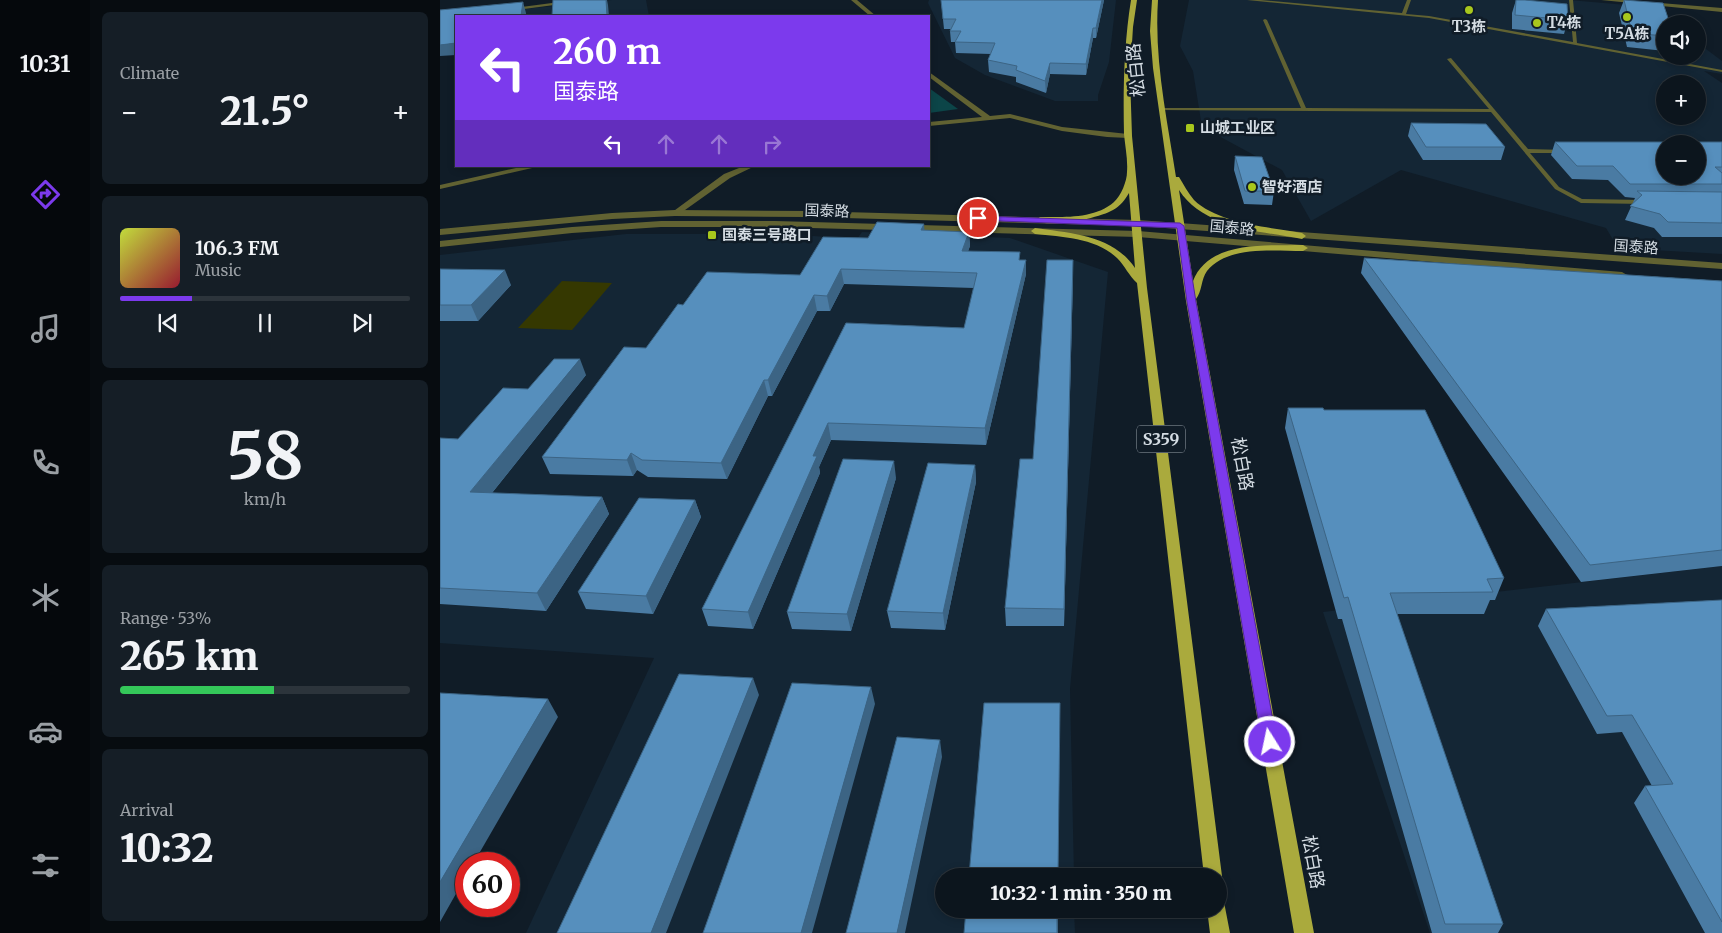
<!DOCTYPE html>
<html lang="en">
<head>
<meta charset="utf-8">
<style>
  :root { --surface:#0c151d; --page:#151e26; --text:#f1f3f6; --muted:#9a9fa4; --line:#2c343b; --accent:#7c3aed }
  body { margin:0; font-family:Merriweather,"Noto Sans SC",serif; background:var(--page); color:var(--text); height:100vh; display:flex; flex-direction:column; font-size:19px; white-space:nowrap }
  * { box-sizing:border-box; margin:0 }
  p { font-size:16px; color:var(--muted) }
  .icon { flex:none; width:28px; height:28px; fill:none; stroke:currentColor; stroke-width:2; stroke-linecap:round; stroke-linejoin:round }
  .map { position:relative; flex:1; overflow:hidden }
  .drawer { display:flex; flex-direction:column; gap:12px; padding:12px; background:#070c10; width:350px }
  .drawer>* { flex:none }
  .banner { position:absolute; left:15px; top:15px; width:475px; height:152px; border-radius:0px; box-shadow:0 2px 8px #0003,0 0 0 1px var(--line); background:#7c3aed; color:#fff; overflow:hidden }
  .controls { position:absolute; left:1216px; top:15px; display:grid; gap:10px }
  .controls a { display:grid; place-items:center; width:50px; height:50px; border-radius:50%; background:var(--surface); box-shadow:0 2px 8px #0003,0 0 0 1px var(--line); font-size:25px }
  .speed { position:absolute; left:15px; top:852px; display:flex; gap:10px; font-size:25px; font-weight:700; text-align:center }
  .speed>* { display:grid; place-content:center; width:65px; height:65px; border-radius:50%; background:var(--surface); box-shadow:0 2px 8px #0003,0 0 0 1px var(--line); line-height:1 }
  .speed .limit { border:8px solid #d22; background:#fff; color:#111 }
  .pin { position:absolute; display:grid; place-items:center; width:42px; height:42px; color:#fff; margin:-21px; border:2px solid #fff; border-radius:50%; box-shadow:0 1px 5px #0007 }
  .me { position:absolute; width:55px; margin:-28px; rotate:350deg; stroke-linejoin:round; filter:drop-shadow(0 0 4px #0008) }
  .turn { display:flex; align-items:center; gap:18px; height:105px; padding:0 15px; font-size:22px }
  .turn .icon { width:65px; height:65px; stroke-width:2.5 }
  .turn b { display:block; font-size:35px; line-height:42px }
  .lanes { display:flex; align-items:center; height:48px; padding:0 15px; background:#0003; justify-content:center; gap:25px; direction:ltr }
  .lanes .off { opacity:.35 }
  .big { font-size:38px; font-weight:800; line-height:1.1 }
  .drawer .card { flex:1; display:flex; flex-direction:column; justify-content:center; gap:8px; min-width:0; padding:0 18px; border-radius:8px; background:var(--page) }
  .drawer .dial { align-items:center; gap:0 }
  .dial b { font-size:65px; line-height:1 }
  .song { display:flex; align-items:center; gap:15px }
  .cover { width:60px; height:60px; border-radius:8px; background:linear-gradient(135deg,hsl(70 70% 55%),hsl(350 70% 35%)) }
  .played { height:5px; border-radius:2px; background:linear-gradient(90deg,var(--accent) 25%,var(--line) 25%) }
  .keys { display:flex; justify-content:space-around; direction:ltr }
  .heat { display:flex; justify-content:space-between; align-items:center; font-size:28px; direction:ltr }
  .charge { height:8px; border-radius:4px; background:linear-gradient(90deg,#34c759 53%,var(--line) 0) }
  .trip { position:absolute; left:495px; top:868px; width:292px; height:50px; border-radius:25px; background:var(--surface); box-shadow:0 2px 8px #0003,0 0 0 1px var(--line); font-weight:800; line-height:50px; text-align:center }
  main { display:flex; flex:1; min-height:0 }
  .tabs { display:flex; flex-direction:column; width:90px; justify-content:space-around; align-items:center; background:#05080c; color:var(--muted) }
  .tabs .icon { width:35px; height:35px }
  .tabs .on { color:var(--accent) }
  .tabs b { font-size:22px; color:var(--text) }
  .map>svg:first-child { display:block }
  .built { fill:#142635; fill-rule:evenodd }
  .green { fill:#353801 }
  .water { fill:#0c4548 }
  .lines { fill:none; stroke-linecap:round; stroke-linejoin:round }
  .service { fill:#616232; fill-rule:evenodd }
  .minor { fill:#616232; fill-rule:evenodd }
  .tertiary { fill:#616232; fill-rule:evenodd }
  .primary { fill:#aaaa3d; fill-rule:evenodd }
  .wall { fill:#4a7ba3 }
  .shaded-wall { fill:#3c6484 }
  .building { fill:#568fbd; stroke:#3c6484; fill-rule:evenodd }
  .route { fill:#7c3aed; stroke:#51269a }
  .poi-dot { fill:#a8c71d; stroke:#101c27; stroke-width:2 }
  .labels { text-anchor:middle; stroke-width:5; stroke-linejoin:round; paint-order:stroke }
  .far-poi-label { font-size:15px; font-weight:bold; fill:#d4dce3; stroke:#101c27; text-anchor:start }
  .far-street-label { font-size:15px; fill:#d4dce3; stroke:#101c27 }
  .shield { fill:#101c27; stroke:#99a2ab; stroke-width:1 }
  .shield-label { font-size:16px; font-weight:bold; fill:#d4dce3 }
  .street-label { font-size:18px; fill:#d4dce3; stroke:#101c27 }
</style>
</head>
<body>
<main>
<nav class="tabs">
<b>10:31</b>
<svg class="icon on" aria-label="directions" viewBox="0 0 24 24"><path d="M12 3l9 9-9 9-9-9zM9 14v-3h6M13 9l2 2-2 2"/></svg>
<svg class="icon" aria-label="music" viewBox="0 0 24 24"><path d="M9 18V5l10-2v13"/><circle cx="6" cy="18" r="3"/><circle cx="16" cy="16" r="3"/></svg>
<svg class="icon" aria-label="phone" viewBox="0 0 24 24"><path d="M5 4h4l2 5-3 2q2 4 5 5l2-3 5 2v4C11 20 4 13 5 4z"/></svg>
<svg class="icon" aria-label="climate" viewBox="0 0 24 24"><path d="M12 3v18M4 7l16 10M4 17L20 7"/></svg>
<svg class="icon" aria-label="car" viewBox="0 0 24 24"><path d="M5 17H2v-5l4-1 3-4h7l3 4 3 1v5h-3M9 17h6M6 11h13"/><circle cx="7" cy="17" r="2"/><circle cx="17" cy="17" r="2"/></svg>
<svg class="icon" aria-label="filters" viewBox="0 0 24 24"><path d="M4 7h16M4 17h16"/><circle cx="9" cy="7" r="2"/><circle cx="15" cy="17" r="2"/></svg>
</nav>
<section class="drawer">
<div class="card"><p>Climate</p>
<div class="heat"><a>−</a><b class="big">21.5°</b><a>+</a></div>
</div>
<div class="card">
<div class="song"><i class="cover"></i><div><b>106.3 FM</b><p>Music</p></div></div>
<div class="played"></div>
<div class="keys"><svg class="icon" aria-label="previous" viewBox="0 0 24 24"><path d="M18 5L8 12l10 7zM5 5v14"/></svg><svg class="icon" aria-label="pause" viewBox="0 0 24 24"><path d="M8 5v14M16 5v14"/></svg><svg class="icon" aria-label="next" viewBox="0 0 24 24"><path d="M6 5l10 7-10 7zM19 5v14"/></svg></div>
</div>
<div class="card dial"><b>58</b><p>km/h</p></div>
<div class="card"><p>Range · 53%</p><b class="big">265 km</b><div class="charge"></div></div>
<div class="card"><p>Arrival</p><b class="big">10:32</b></div>
</section>
<div class="map">
<svg width="1282" height="933" viewBox="0 0 1282 933">
  <rect width="100%" height="100%" fill="#101c27"/>
  <path class="built" d="M172,0h34l3,16h-191z
    M489,0h187l-7,62 -11,33v6h-43l-70,-26 -30,-17 -27,-55z
    M749,0h380l81,7 22,17h-7v32h33v-13l24,18v13l-18,-3 18,12v171l-104,-6 -12,-20 -205,-58 -90,51 -29,-51 -80,-43 -9,-56 -13,-25zM1225,84h33v32h-33zM1225,144h33v32h-33z
    M422,232l148,6 98,34 -38,417 4,187h-130v33h130l1,24h-549l128,-275 -214,-15v-388l186,-21h157l74,5z
    M1282,566v367h-292l-107,-321z"/>
  <path class="green" d="M122,281l50,2 -40,47 -54,-2z"/>
  <path class="water" d="M489,88l29,21 -29,4z"/>
  <g class="lines">
    <path class="service" d="M807,0h14l141,13 5,-13h4l-5,14 23,2 144,26 -4,-42h4l4,43 145,27v2l-293,-54z
      M825,19l2,1 39,88 183,1 -42,-50 4,-1 77,91 37,1v2l-2,1h-33l29,34 23,12 63,1 3,2 -3,2 -64,-1 -26,-14 -64,-77 -332,-2v-2h142l-38,-88z"/>
    <path class="minor" d="M135,0h17l-83,11 -3,-2z
      M411,0h6l19,16h-6z
      M1161,0h22l99,8v4z
      M489,72l61,44 20,-2 52,13 66,7 4,2 -4,2 -21,-1 -45,-6 -52,-13 -81,8v-4l53,-5 -53,-40z
      M85,166h16l-101,23v-4z
      M304,166h11l-25,12 -52,37 -7,-2 53,-39z"/>
    <path class="tertiary" d="M235,210l132,1 331,9 584,43v6l-584,-43 -331,-9 -132,-1 -63,3 -172,16v-6l172,-16z
      M221,221h114l363,10 484,41 5,3 -5,3 -484,-41 -363,-10h-114l-89,6 -132,14v-6l132,-14z"/>
    <path class="primary" d="M691,0h6l-4,27 -3,49 2,60 15,152 75,588 -3,7v-7h-15l-67,-593c-8,-7 -12,-17 -20,-25 -21,-20 -54,-21 -82,-24l-4,-3 4,-3c35,5 78,7 100,40l-6,-75c-4,7 -9,13 -16,17 -13,8 -66,19 -77,10l4,-3c24,0 55,2 74,-15 7,-6 13,-21 13,-30 1,-13 -2,-26 -3,-38 -1,-45 0,-90 7,-134z
      M712,0h6c-4,60 9,118 18,177h3c5,8 9,16 15,23 25,24 76,27 108,33l4,3 -4,3c-41,-8 -98,-10 -123,-49l14,91c16,-41 74,-35 110,-36l5,3 -5,3c-29,0 -75,-6 -96,20 -6,8 -5,21 -11,28l118,634h-20l-108,-632 -33,-233 -3,-37z
      M779,900l5,2 6,31h-20l-3,-24h12z"/>
  </g>
  <path class="wall" d="M501,0h163l-8,38h-3l-7,37 -36,-1 -4,19 -30,-11v-5l-27,-5 -1,-12 3,-6 -35,-1 -1,-11h-4l-1,-11 1,-2h-7z
    M1076,0l52,20 -4,14 -52,-5v-16z
    M1184,0l41,24v27l-38,-4 -8,-34z
    M971,123l94,24 -4,13h-78l-15,-24z
    M1115,142h167v95h-60l-8,-9 -29,-8 10,-22 -10,-1 -17,-17 -36,-1 -21,-24z
    M795,156l39,35 -2,14 -28,-1 -10,-34z
    M484,230l45,2 1,14 -2,5 52,9h6v14l-40,171 -155,-5 -12,27 1,6 -67,156 -45,-3 -6,-17 144,-286 118,5 10,-40 -130,-4 -14,27h-13l-45,85h-4l-41,83 -79,-2 -11,-7 -4,6 -83,-2 -8,-17 104,-109 37,-43 117,-30 68,-37z
    M924,258l358,23v285l-141,16 -220,-309z
    M0,269l71,16 -33,36h-38z
    M633,275l-9,351h-58l-1,-18 28,-149z
    M146,375l-94,118 110,4 7,17 -63,97 -106,-7v-166l18,1 70,-50z
    M848,408l36,2 180,168 -9,22h-5l-6,14h-87l106,310 -5,9h-66l-90,-314h-4l-53,-191z
    M535,465l1,17 -31,148 -54,-2 -4,-17z
    M456,478l-45,153 -59,-2 -5,-17z
    M255,500l6,17 -48,97 -67,-5 -8,-17z
    M1282,600v333h-17l-71,-130 11,-17h7l-30,-54 -25,2 -59,-108 8,-17z"/>
  <path class="shaded-wall" d="M166,0h1l1,5 1,11h-2z
    M662,0h2l-8,38v-10z
    M83,2l3,11v3h-5z
    M653,28v10l-7,37v-11z
    M16,43v12l-16,1v-11z
    M610,63v11l-4,19 -1,-12z
    M484,224l1,14 -4,-8z
    M529,232l1,14 -7,20 -1,-15z
    M586,260v14l-40,171 -1,-17z
    M633,260v15l-9,351v-17z
    M401,269l3,15 -14,27 -3,-15z
    M65,270l6,15 -33,36 -7,-16z
    M374,295l3,16 -45,85 -4,-16z
    M140,359l6,16 -107,134 -9,-17z
    M324,380l4,16 -41,83 -6,-16z
    M388,423l3,17 -12,27 1,6 -67,156 -5,-17 65,-156z
    M191,453l6,17 -4,6 -6,-16z
    M454,461l2,17 -45,153 -4,-17z
    M535,465l1,17 -31,148 -2,-17z
    M162,497l7,17 -63,97 -9,-18z
    M255,500l6,17 -48,97 -7,-18z
    M313,678l6,17 -93,238h-15z
    M431,687l4,17 -63,229h-11z
    M108,699l10,18 -85,147h-7v12l-26,46v-40z
    M500,740l2,17 -37,176h-8z
    M617,909h1v24h-1z"/>
  <path class="building" d="M113,0h53l1,16h-55z
    M501,0h161l-6,28h-3l-7,36 -36,-1 -5,18 -29,-11 1,-4 -29,-6 7,-17 -40,-1 6,-11h-11l6,-12h-13z
    M1076,0h9l42,4 1,16 -53,-5z
    M1184,0l39,3 7,21h-5v12l-33,-3z
    M83,2l-2,14h-65v27l-16,2v-35z
    M971,123l75,1 19,23h-79z
    M1115,142h167v25h-7l7,6v11h-92l-17,-18h-36zM1225,144h33v32h-33z
    M795,156l27,1 12,34h-29z
    M1197,191l85,1v31l-54,-1 -8,-8 -30,-8 12,-11z
    M437,222l47,2 -3,6 48,2 -7,19 58,1 -1,8h7l-41,168 -157,-5 -15,33h4l-69,156 -46,-3 144,-286 118,5 13,-55 -136,-4 -14,27 -13,-1 -46,85h-4l-43,83 -79,-3 -11,-7 -4,7 -85,-3 82,-110 22,1 32,-44 5,1 24,-33 93,3 23,-38 45,1z
    M924,258l358,23v269l-132,15z
    M607,260h26l-9,349 -59,-1 15,-149h13z
    M0,269l65,1 -34,35h-31z
    M114,359h26l-110,133 132,5 -65,96 -97,-5v-150l18,1 45,-51 25,1z
    M848,408h35l1,2h101l79,168 -17,1 6,13 -103,1 113,331h-58l-97,-327 -4,1z
    M403,459l51,2 -47,153 -60,-2z
    M488,463l47,2 -32,148 -56,-2z
    M199,498l56,2 -49,96 -68,-4z
    M1282,600v322l-77,-136 28,-2 -41,-69 -25,1 -61,-107z
    M239,674l74,4 -102,255h-94z
    M352,683l79,4 -70,246h-98z
    M0,693l108,6 -108,183z
    M544,703h76l-2,173h-89z
    M457,737l43,3 -43,193h-51z
    M526,909h91v24h-93z"/>
  <path class="route" d="M538,216l202,7 4,3 12,76 81,440 -2,4 -5,2 -5,-2 -3,-4 -75,-440 -10,-74 -202,-8v-3z"/>
  <g class="poi-dot">
    <circle cx="1029" cy="10" r="5"/>
    <circle cx="1187" cy="17" r="5"/>
    <circle cx="1097" cy="23" r="5"/>
    <rect x="745" y="123" width="10" height="10" rx="2.5"/>
    <circle cx="812" cy="187" r="5"/>
    <rect x="267" y="230" width="10" height="10" rx="2.5"/>
  </g>
  <g class="labels">
    <g class="far-poi-label">
      <text x="1107" y="28">T4栋</text>
      <text x="1029" y="32" text-anchor="middle">T3栋</text>
      <text x="1187" y="39" text-anchor="middle">T5A栋</text>
      <text x="760" y="133">山城工业区</text>
      <text x="822" y="192">智好酒店</text>
      <text x="282" y="240">国泰三号路口</text>
    </g>
    <g class="far-street-label">
      <text transform="translate(387 211) rotate(2)" y="5">国泰路</text>
      <text transform="translate(792 228) rotate(5)" y="5">国泰路</text>
      <text transform="translate(1196 247) rotate(4)" y="5">国泰路</text>
    </g>
    <rect class="shield" x="697" y="425.5" width="48" height="27" rx="4"/>
    <g class="shield-label">
      <text x="721" y="445">S359</text>
    </g>
    <g class="street-label">
      <text transform="translate(696 70) rotate(-96)" y="6">松白路</text>
      <text transform="translate(802 464) rotate(80)" y="6">松白路</text>
      <text transform="translate(873 862) rotate(80)" y="6">松白路</text>
    </g>
  </g>
</svg>
<div class="controls">
<a><svg class="icon" aria-label="sound" viewBox="0 0 24 24"><path d="M4 9h4l5-4v14l-5-4H4zM17 9q2 3 0 6"/></svg></a>
<a>+</a>
<a>−</a>
</div>
<div class="speed"><div class="limit">60</div></div>
<div class="pin" style="left:538px;top:218px;background:#d93025"><svg class="icon" aria-label="arrive" viewBox="0 0 24 24"><path d="M6 21V4h12l-3 4 3 4H6"/></svg></div>
<svg class="me" style="left:830px;top:742px" viewBox="-20 -20 40 40"><circle r="17" fill="#7c3aed" stroke="#fff" stroke-width="3"/><path d="M0-11L8 9 0 5-8 9z" fill="#fff"/></svg>
<div class="trip">10:32 · 1 min · 350 m</div>
<div class="banner">
<div class="turn"><svg class="icon" aria-label="left" viewBox="0 0 24 24"><path d="M17 20v-9H6M10 6l-5 5 5 5"/></svg><div><b>260 m</b>国泰路</div></div>
<div class="lanes"><svg class="icon" aria-label="left" viewBox="0 0 24 24"><path d="M17 20v-9H6M10 6l-5 5 5 5"/></svg><svg class="icon off" aria-label="ahead" viewBox="0 0 24 24"><path d="M12 20V5M6 11l6-6 6 6"/></svg><svg class="icon off" aria-label="ahead" viewBox="0 0 24 24"><path d="M12 20V5M6 11l6-6 6 6"/></svg><svg class="icon off" aria-label="right" viewBox="0 0 24 24"><path d="M7 20v-9h11M14 6l5 5-5 5"/></svg></div>
</div>
</div>
</main>
</body>
</html>
